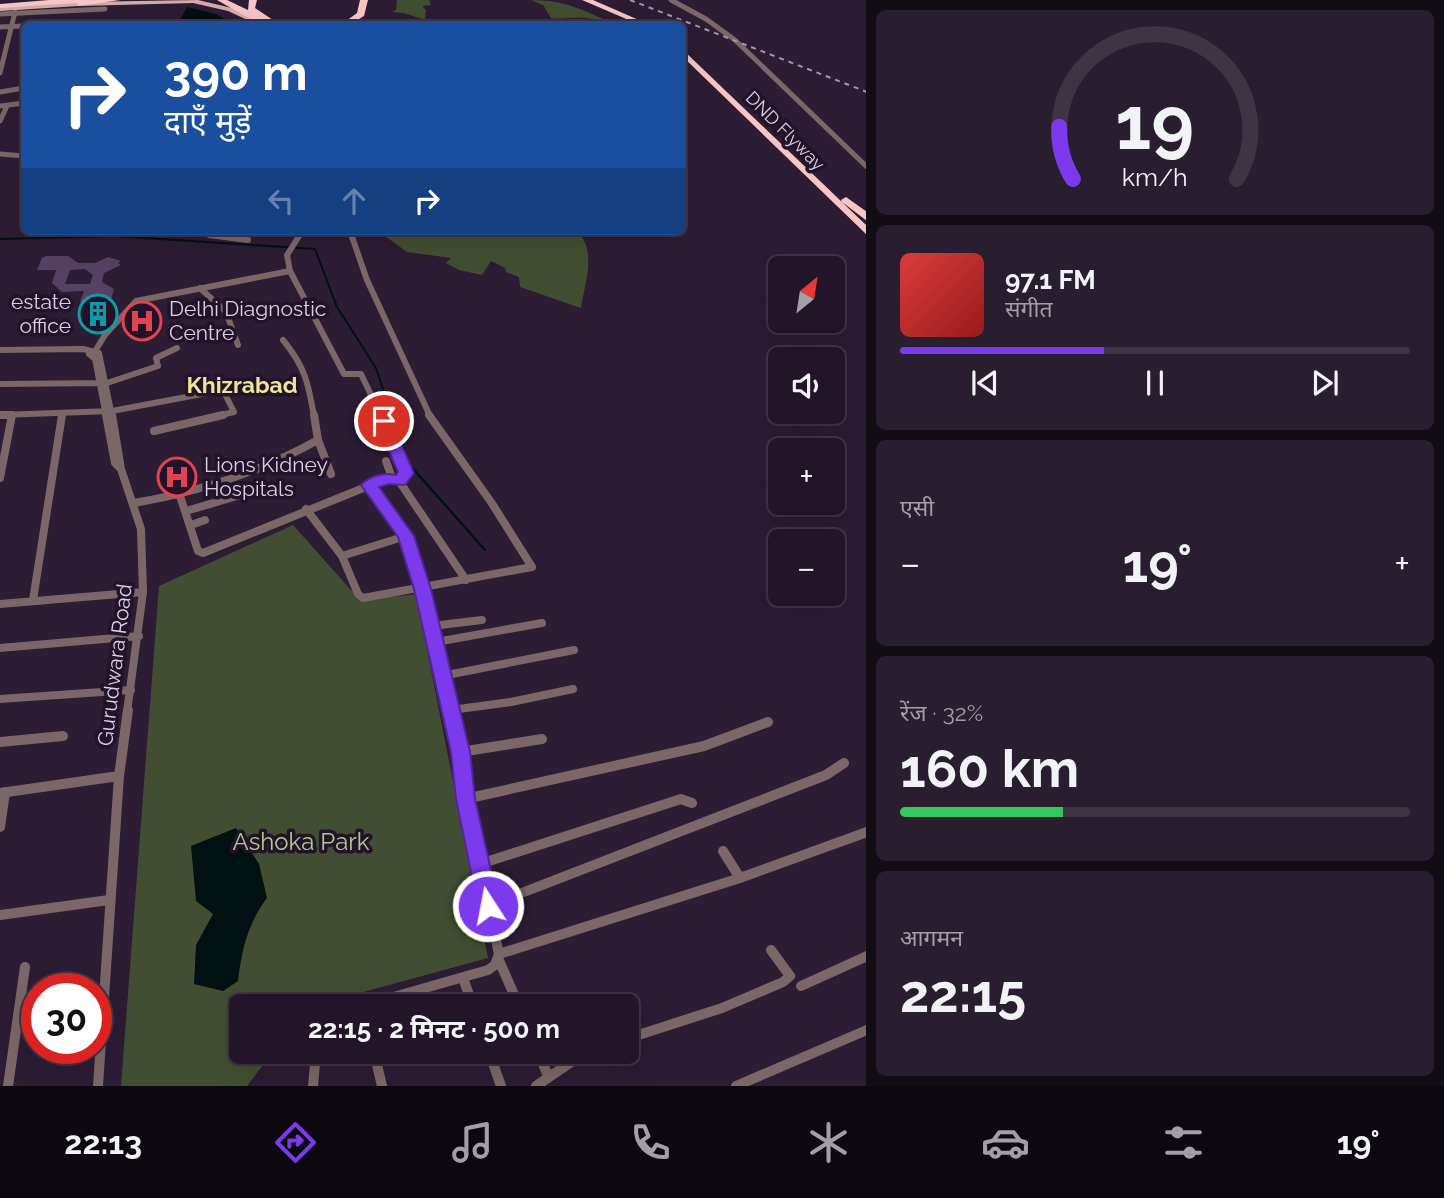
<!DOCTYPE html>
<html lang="hi">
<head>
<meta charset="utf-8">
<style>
  :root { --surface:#211527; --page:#291e2f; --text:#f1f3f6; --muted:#a29fa7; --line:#3e3444; --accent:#7c3aed }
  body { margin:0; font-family:Raleway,"Noto Sans Devanagari",sans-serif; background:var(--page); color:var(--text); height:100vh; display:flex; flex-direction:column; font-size:26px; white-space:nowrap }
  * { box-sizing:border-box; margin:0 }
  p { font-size:23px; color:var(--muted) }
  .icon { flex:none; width:38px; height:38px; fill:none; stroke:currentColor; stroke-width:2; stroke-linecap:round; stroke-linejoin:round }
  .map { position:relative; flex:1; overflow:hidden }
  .details { display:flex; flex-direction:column; gap:10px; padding:10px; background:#120c15; width:578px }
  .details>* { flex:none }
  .hud { position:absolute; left:21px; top:21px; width:665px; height:214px; border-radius:10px; box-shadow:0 7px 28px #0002,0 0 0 2px var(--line); background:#1a4fa0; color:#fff; overflow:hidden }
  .needle { width:46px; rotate:30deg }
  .fabs { position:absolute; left:768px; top:256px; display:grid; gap:14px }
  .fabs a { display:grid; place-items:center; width:77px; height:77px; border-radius:10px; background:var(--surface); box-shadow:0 7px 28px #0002,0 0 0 2px var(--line); font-size:35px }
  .speed { position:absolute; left:21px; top:973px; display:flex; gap:14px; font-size:35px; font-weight:700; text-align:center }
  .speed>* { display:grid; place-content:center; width:91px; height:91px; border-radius:50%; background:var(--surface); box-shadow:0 7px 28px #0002,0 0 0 2px var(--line); line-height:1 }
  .speed .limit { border:10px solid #d22; background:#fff; color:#111 }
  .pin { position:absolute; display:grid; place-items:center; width:60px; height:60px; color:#fff; margin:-30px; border:4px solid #fff; border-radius:50%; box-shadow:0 2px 7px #0007 }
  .me { position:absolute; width:77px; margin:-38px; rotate:349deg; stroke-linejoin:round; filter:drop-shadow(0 0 5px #0008) }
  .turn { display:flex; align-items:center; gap:24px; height:147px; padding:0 28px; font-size:32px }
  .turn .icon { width:91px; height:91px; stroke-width:2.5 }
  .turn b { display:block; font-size:49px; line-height:60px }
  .lanes { display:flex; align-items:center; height:66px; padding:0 28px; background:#0003; justify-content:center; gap:35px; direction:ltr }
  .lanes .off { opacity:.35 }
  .big { font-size:52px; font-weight:700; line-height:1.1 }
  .details .widget { flex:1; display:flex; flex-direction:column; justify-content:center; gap:10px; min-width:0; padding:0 24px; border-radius:10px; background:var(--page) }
  .details .dial { align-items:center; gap:0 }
  .dial svg { height:182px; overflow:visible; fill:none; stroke:var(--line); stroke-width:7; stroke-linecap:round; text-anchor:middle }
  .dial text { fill:var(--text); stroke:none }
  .song { display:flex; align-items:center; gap:21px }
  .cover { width:84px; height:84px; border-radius:10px; background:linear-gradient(135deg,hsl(0 70% 55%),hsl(0 70% 35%)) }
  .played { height:7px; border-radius:4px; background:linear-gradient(90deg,var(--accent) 40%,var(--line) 40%) }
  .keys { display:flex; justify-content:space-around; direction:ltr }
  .heat { display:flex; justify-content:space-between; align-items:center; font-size:38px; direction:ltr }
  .charge { height:10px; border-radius:5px; background:linear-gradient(90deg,#34c759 32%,var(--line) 0) }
  .trip { position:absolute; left:229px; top:994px; width:410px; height:70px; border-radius:10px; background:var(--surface); box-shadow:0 7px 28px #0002,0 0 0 2px var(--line); font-weight:700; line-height:70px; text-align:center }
  .tabs { display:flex; height:112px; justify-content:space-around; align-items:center; background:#0d0810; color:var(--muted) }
  .tabs .icon { width:49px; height:49px }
  .tabs .selected { color:var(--accent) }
  .tabs b { font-size:32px; color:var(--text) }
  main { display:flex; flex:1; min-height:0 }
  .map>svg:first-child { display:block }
  .green { fill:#424e31 }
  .water { fill:#001112 }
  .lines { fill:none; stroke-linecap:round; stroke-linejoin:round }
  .stream-far1 { stroke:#001112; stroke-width:2 }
  .stream { stroke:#001112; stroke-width:2.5 }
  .building { fill:#554262; fill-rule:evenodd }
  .minor-far3 { stroke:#7b6767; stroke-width:5 }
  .minor-far2 { stroke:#7b6767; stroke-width:6 }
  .minor-far1 { stroke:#7b6767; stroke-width:8 }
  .minor { stroke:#7b6767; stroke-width:10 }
  .primary { fill:#d3abab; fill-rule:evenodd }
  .motorway { fill:#f7c5c5; fill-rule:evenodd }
  .rail { stroke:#a498aa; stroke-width:2; stroke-dasharray:5 5; stroke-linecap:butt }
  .route { fill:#7c3aed; stroke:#51269a; stroke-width:2 }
  .labels { text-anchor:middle; stroke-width:7; stroke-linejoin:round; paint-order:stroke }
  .far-street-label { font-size:18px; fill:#dbd1e1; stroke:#22132a }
  .poi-label { font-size:21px; fill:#dbd1e1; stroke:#22132a; text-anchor:start }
  .street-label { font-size:21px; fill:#dbd1e1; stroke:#22132a }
  .neighbourhood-label { font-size:23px; font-weight:bold; fill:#f0e495; stroke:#22132a }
  .near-park-label { font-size:24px; fill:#b0c98c; stroke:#22132a }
</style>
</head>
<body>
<main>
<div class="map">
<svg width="867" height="1086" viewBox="0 0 867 1086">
  <rect width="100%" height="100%" fill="#2c1c34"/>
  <path class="green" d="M397,0h32l2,5 -9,1 4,4 -1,10 -21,-7 -12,-1 4,-2z
    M531,0c36,0 53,11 84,24 -11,1 -18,-5 -29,-6 -12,-2 -23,2 -35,0l-8,-13z
    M378,231h197c24,16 9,54 6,77l-61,-21 -1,-10 -13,-5 -1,-4 -14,-7 -9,14 -23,-5 -13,-7 5,-5 -44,-6z
    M293,525l67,75 56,-6 72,364 -176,48h-70v46h31l-26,34h-126l38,-500z"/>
  <path class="water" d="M187,7l29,7 17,10h-55z
    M236,828l23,36 8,34c-20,27 -25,51 -29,83l-15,10 -29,-7 2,-39 17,-31 -17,-13 -5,-55z"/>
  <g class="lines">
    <path class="stream-far1" d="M0,239l115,-3 200,13 22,58 39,61 16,48"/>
    <path class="stream" d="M392,415l16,48 77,87"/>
  </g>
  <path class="building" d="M46,256h22l10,7h17l13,-6 13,4 -3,2 3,2 -17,8 -2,9 12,7 -4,15 -30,-2 4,-11 -22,1 -10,-9 4,-13h-19l5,-12zM85,269l8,6 -3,9h-25l5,-14z"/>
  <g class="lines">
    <path class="minor-far3" d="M671,0l35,19 29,21 132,127
      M0,14l105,-5
      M0,27l24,-1
      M0,73l15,-61
      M0,92l24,-4
      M0,106l24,-3
      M0,121l7,-15
      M0,154l24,2"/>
    <path class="minor-far2" d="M208,231l1,4 39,5
      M282,231l19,2
      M311,231l-10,2 -14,22 3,16 54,103h17l20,42
      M350,231l17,49 63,136
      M200,288l26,24 12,33
      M283,340c22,27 25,42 31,76
      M0,350l83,-1 16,4 13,63
      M94,353l11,-18 31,-34 154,-30
      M89,354l6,5 11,57
      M0,384l107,-1 51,-17 -2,-8 21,-10
      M0,415l112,-4 111,-21 11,22 -18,4
      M61,416l1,-3"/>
    <path class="minor-far1" d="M0,415h12
      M106,415l9,48 6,6
      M112,415l9,54 20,60 2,63 -16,120
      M314,415l4,25 13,34
      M380,415l26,53v5l-7,8
      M154,431l69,-16
      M386,461l6,17
      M0,478l12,-63
      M399,481l67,99
      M369,485l37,51 17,53 28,123
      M180,496l18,55 5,2 185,-75 11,3
      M134,503c66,-11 126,-31 184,-63
      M306,509l36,47 16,38 5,4 169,-31 -41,-65 -62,-87
      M186,511l58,-17
      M191,525l14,-5
      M342,556l64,-20
      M33,600l29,-185
      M0,604l143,-12
      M432,626l50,-6
      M436,642l106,-19
      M0,648l139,-12
      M442,676l132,-26
      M0,699l131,-9
      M451,710l60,-8 62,-13"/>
    <path class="minor" d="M0,742l63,-6
      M460,752l82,-13
      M0,793l119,-17
      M465,799l239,-53 64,-24
      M0,827l5,-35
      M723,851l17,27
      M480,864l201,-65 11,4
      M488,906l338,-131 18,-12
      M0,915l109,-15
      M499,954l241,-76 127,-46
      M498,958l21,48
      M463,978l10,28
      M801,986l66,-30
      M362,1006l126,-36 7,-5 4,-11 -34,-155 -5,-47 -10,-42
      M626,1039l96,-31 61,-26 7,-6 -19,-26
      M374,1052l8,34
      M489,1052l12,34
      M538,1052l10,24
      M8,1086l17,-119
      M98,1086l21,-310 9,-66
      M313,1086l3,-34
      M536,1086l50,-34
      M736,1086l131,-56"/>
    <path class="primary" d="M198,0l34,8 33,16h-9l-28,-13 -35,-8 -114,3 -79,5v-4l79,-5z"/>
    <path class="motorway" d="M49,0h71l-41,6 -3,-3 -76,5v-4z
      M217,0h10l21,10 1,-10h8l-2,8 24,16 -12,-2 1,2h-9z
      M360,0h8l-4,16 -13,8h-9l15,-11z
      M582,0h11l55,24h-10z
      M682,49l185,177v9l-185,-179z
      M846,197l21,15v9l-25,-19 -1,-2z"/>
    <path class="rail" d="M630,0l237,92"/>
  </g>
  <path class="route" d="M384,416l7,5 23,52 -9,12 -16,-1 -10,3 35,49 17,53 39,163 5,47 24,107 -3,7 -8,3 -7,-3 -3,-7 -22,-107 -5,-47 -37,-163 -16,-52 -37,-52c8,-9 24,-13 35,-10l2,-3 -22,-51z"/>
  <defs>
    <symbol id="building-ring" viewBox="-11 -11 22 22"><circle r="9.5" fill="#22132a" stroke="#0f9aa8" stroke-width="1.5"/><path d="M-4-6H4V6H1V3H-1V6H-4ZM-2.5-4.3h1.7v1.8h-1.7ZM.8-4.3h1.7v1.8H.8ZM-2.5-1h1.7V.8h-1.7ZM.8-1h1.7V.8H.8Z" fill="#0f9aa8"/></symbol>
    <symbol id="hospital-ring" viewBox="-11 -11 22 22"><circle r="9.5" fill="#22132a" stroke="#e0444e" stroke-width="1.5"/><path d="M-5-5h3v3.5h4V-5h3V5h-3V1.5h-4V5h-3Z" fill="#e0444e"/></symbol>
  </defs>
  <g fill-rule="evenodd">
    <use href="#building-ring" x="76" y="292" width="44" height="44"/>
    <use href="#hospital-ring" x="120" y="299" width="44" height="44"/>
    <use href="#hospital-ring" x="155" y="455" width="44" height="44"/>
  </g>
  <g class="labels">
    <g class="far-street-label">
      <text transform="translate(785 131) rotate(45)" y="6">DND Flyway</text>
    </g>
    <g class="poi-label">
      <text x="71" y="309" text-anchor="end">estate<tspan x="71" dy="24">office</tspan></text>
      <text x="169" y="316">Delhi Diagnostic<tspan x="169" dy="24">Centre</tspan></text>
      <text x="204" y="472">Lions Kidney<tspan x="204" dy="24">Hospitals</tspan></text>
    </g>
    <g class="street-label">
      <text transform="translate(115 665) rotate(-83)" y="7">Gurudwara Road</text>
    </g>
    <g class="neighbourhood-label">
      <text x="242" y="393">Khizrabad</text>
    </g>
    <g class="near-park-label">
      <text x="301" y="850">Ashoka Park</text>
    </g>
  </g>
</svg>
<div class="fabs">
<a><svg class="needle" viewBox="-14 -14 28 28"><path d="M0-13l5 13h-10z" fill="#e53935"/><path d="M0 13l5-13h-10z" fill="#a29fa7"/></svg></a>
<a><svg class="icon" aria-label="sound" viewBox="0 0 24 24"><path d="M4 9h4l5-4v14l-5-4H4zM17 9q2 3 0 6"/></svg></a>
<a>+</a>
<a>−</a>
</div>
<div class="speed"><div class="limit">30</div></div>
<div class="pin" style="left:384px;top:421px;background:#d93025"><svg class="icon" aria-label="arrive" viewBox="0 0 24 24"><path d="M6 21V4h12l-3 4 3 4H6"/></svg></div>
<svg class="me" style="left:488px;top:906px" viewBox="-20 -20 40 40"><circle r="17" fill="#7c3aed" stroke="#fff" stroke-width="3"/><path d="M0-11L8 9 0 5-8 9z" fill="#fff"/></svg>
<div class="trip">22:15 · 2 मिनट · 500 m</div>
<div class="hud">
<div class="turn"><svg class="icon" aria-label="right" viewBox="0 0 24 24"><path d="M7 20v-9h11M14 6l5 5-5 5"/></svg><div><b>390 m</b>दाएँ मुड़ें</div></div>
<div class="lanes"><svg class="icon off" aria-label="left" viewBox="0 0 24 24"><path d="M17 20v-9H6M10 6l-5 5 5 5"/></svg><svg class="icon off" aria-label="ahead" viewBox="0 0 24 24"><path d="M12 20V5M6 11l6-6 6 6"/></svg><svg class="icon" aria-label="right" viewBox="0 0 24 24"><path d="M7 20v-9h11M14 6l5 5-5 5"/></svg></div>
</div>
</div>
<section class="details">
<div class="widget dial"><svg viewBox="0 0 100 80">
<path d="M14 69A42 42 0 1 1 86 69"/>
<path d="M14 69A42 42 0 0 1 8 46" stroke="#7c3aed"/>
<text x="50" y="56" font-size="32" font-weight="700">19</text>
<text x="50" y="72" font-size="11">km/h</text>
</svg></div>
<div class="widget">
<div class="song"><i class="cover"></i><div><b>97.1 FM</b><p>संगीत</p></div></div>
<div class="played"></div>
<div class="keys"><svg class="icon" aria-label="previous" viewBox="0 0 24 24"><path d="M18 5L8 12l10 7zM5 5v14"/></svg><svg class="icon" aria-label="pause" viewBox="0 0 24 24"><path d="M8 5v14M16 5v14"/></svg><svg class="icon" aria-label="next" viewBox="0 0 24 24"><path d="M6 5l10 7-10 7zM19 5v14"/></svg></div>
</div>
<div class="widget"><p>एसी</p>
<div class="heat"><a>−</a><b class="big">19°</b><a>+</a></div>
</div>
<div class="widget"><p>रेंज · 32%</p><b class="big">160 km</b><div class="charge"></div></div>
<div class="widget"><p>आगमन</p><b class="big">22:15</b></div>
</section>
</main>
<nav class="tabs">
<b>22:13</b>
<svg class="icon selected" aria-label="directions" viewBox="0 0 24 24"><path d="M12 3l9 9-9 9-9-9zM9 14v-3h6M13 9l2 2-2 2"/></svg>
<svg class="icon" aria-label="music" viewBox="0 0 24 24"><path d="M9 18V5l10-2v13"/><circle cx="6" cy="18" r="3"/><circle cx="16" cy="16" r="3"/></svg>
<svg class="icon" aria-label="phone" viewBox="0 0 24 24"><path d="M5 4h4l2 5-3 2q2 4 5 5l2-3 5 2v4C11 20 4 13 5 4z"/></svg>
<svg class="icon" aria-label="climate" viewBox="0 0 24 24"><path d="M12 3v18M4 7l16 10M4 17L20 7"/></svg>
<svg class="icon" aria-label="car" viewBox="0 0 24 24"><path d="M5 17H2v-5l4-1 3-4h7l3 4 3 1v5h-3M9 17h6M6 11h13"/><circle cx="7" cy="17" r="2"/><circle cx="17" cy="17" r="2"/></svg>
<svg class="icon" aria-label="filters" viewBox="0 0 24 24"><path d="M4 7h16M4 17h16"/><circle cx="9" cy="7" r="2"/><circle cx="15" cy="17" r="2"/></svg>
<b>19°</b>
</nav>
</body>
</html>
